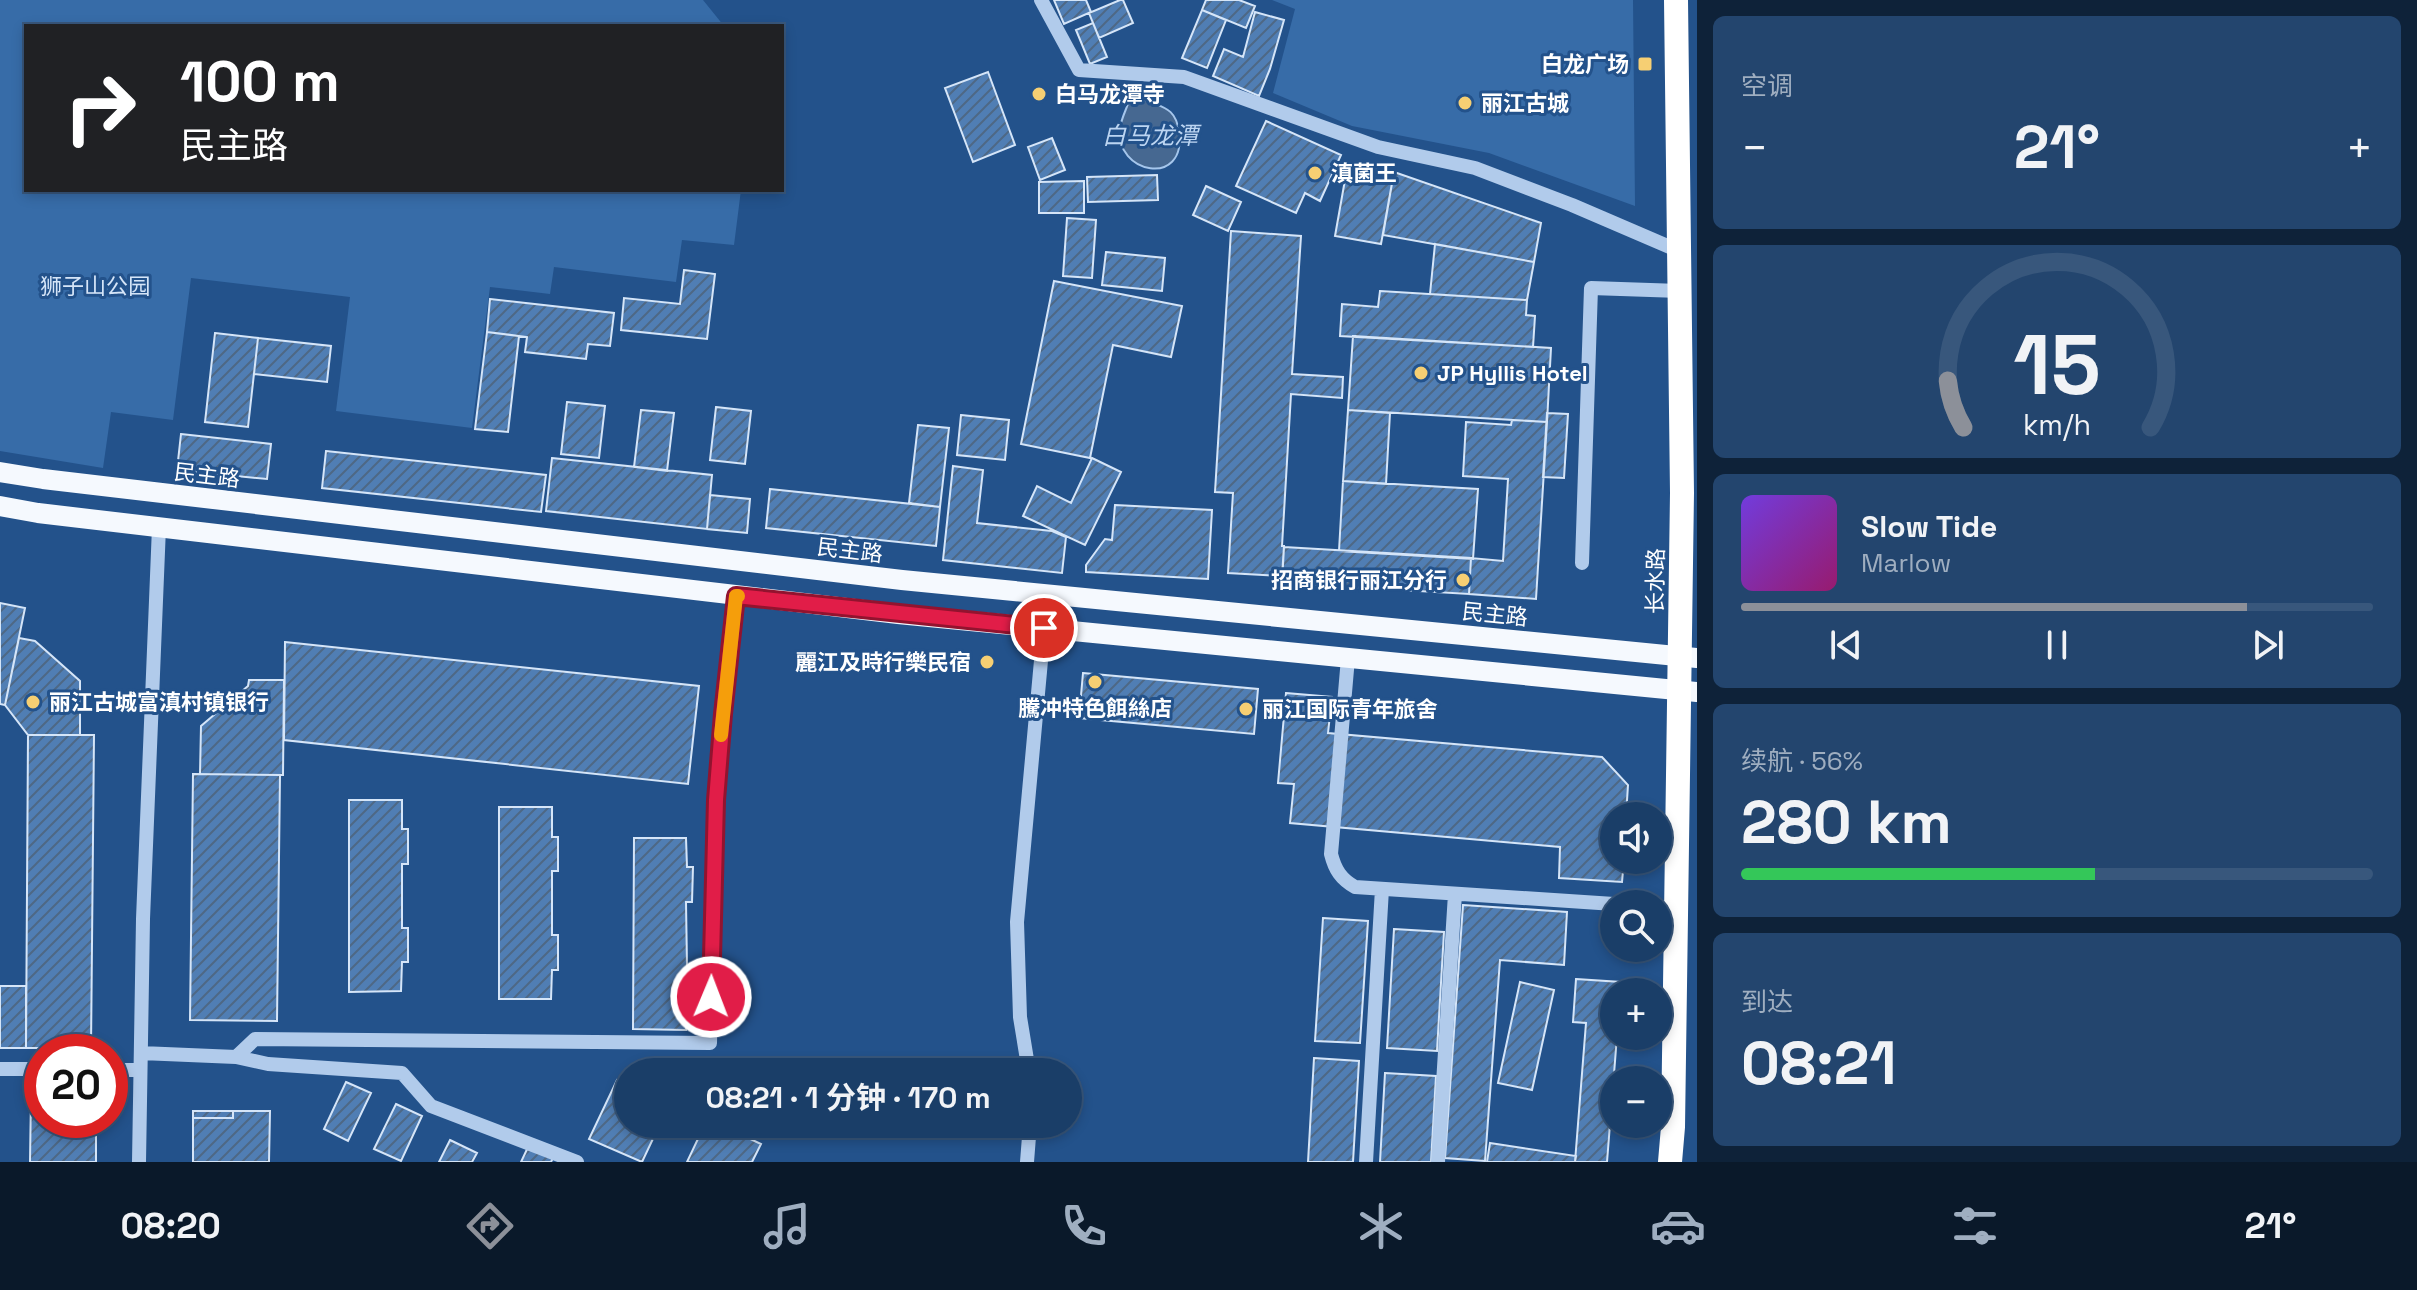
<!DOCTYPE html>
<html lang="zh">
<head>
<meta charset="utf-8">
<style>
  :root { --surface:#1a3e68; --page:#23456e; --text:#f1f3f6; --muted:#9faec0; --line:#38577c; --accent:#8c9099 }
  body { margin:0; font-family:"Space Grotesk","Noto Sans SC",sans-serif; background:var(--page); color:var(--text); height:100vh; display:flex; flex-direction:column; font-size:30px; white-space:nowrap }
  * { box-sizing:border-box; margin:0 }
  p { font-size:26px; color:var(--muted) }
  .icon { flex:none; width:44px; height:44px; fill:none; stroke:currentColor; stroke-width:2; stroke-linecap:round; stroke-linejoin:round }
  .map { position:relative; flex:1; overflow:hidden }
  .details { display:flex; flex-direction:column; gap:16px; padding:16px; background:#0e2239; width:720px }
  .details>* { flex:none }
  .guide { position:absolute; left:24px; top:24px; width:760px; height:168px; border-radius:0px; box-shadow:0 4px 12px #0003,0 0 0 2px var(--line); background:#202124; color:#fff; overflow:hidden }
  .buttons { position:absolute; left:1600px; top:802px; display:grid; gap:16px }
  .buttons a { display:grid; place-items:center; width:72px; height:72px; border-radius:50%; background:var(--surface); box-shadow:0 4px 12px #0003,0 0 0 2px var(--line); font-size:40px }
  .speed { position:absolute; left:24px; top:1034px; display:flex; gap:16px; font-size:40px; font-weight:700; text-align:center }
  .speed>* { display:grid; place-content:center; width:104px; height:104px; border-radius:50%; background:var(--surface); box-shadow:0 4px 12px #0003,0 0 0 2px var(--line); line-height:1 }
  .speed .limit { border:12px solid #d22; background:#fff; color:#111 }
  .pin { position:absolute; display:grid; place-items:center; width:68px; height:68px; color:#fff; margin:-34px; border:4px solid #fff; border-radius:50%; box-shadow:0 2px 8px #0007 }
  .me { position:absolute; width:88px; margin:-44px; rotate:1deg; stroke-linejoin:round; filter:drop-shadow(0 0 6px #0008) }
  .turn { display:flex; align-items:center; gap:28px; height:168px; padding:0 24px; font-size:36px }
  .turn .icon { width:104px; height:104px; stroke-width:2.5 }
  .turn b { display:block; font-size:56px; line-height:68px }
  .big { font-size:60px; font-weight:700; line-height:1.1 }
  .details .tile { flex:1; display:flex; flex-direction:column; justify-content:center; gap:12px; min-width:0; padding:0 28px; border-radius:12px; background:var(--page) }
  .details .dial { align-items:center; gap:0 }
  .dial svg { height:208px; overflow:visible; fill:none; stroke:var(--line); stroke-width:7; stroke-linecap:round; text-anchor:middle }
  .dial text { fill:var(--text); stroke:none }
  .song { display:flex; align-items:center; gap:24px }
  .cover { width:96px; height:96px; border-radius:12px; background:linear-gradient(135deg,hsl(260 70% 55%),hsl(320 70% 35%)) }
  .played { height:8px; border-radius:4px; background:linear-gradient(90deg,var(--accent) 80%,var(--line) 80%) }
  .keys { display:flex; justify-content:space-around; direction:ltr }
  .heat { display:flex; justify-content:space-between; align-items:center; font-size:44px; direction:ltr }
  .charge { height:12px; border-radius:6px; background:linear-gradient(90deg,#34c759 56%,var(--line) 0) }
  .trip { position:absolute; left:614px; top:1058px; width:468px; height:80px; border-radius:40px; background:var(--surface); box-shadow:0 4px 12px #0003,0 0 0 2px var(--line); font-weight:700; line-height:80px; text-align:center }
  .tabs { display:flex; height:128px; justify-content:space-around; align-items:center; background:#0a192a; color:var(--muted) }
  .tabs .icon { width:56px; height:56px }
  .tabs .on { color:var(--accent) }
  .tabs b { font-size:36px; color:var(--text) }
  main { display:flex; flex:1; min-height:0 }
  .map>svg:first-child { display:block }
  .park { fill:#376ca8 }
  .water { fill:#466891; stroke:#a5c6ec; stroke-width:2 }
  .building { fill:url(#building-hatch); stroke:#d5e5f8; stroke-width:2 }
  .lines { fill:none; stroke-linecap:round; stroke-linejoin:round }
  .minor { stroke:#b1cbeb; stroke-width:14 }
  .major { stroke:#f5f9fe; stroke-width:20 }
  .highway { stroke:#fff; stroke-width:24 }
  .route-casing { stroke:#92132f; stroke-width:20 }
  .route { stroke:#e11d48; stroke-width:14 }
  .slow { stroke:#f59e0b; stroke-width:14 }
  .poi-dot { fill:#f6cf73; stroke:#23528b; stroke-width:3 }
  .labels { text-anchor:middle; stroke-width:6; stroke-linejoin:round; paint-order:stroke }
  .poi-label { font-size:22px; font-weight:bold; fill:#fff; stroke:#23528b; text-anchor:start }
  .park-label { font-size:22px; fill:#d5e5f8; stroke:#23528b }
  .street-label { font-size:22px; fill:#fff; stroke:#23528b }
  .water-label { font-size:24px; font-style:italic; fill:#bcd5f2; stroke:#23528b }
</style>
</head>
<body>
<main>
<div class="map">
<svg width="1697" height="1162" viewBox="0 0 1697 1162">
  <defs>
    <pattern id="building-hatch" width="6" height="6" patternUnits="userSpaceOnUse" patternTransform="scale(2)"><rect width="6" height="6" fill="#507eb4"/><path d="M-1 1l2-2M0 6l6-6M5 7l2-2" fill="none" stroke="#4e6885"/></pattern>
  </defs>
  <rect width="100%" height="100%" fill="#23528b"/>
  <path class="park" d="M0,0h703l21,26h-698v164h715l-7,55 -52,-5 -6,42 -122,-15 -4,27 -60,-7 -18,141 -136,-17 14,-114 -159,-19 -18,142 -62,-8 -8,56 -103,-17z
    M1272,0h361l2,206 -146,-53 -137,-27 -79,-33 22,-84z"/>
  <path class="water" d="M1146,100c19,8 30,9 33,32 8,56 -65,42 -59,-4 1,-8 5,-16 8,-24z"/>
  <path class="building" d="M1054,0h32l5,12 -27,12z
    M1120,0h3l10,23 -34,15 -10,-25z
    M1206,0h33l16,6 -9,22 -44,-18z
    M1202,10l24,10 -19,48 -25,-10z
    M1255,12l29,8 -14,49 -11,27 -46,-20 11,-27 19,8z
    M1093,23l14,34 -17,7 -14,-34z
    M988,72l27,73 -42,17 -28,-74z
    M1266,121l75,34 -21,46 -15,-8 -9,20 -60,-27z
    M1052,138l13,32 -25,10 -12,-33z
    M1348,163l46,9 -13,72 -46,-8z
    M1394,172l147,51 -7,39 -151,-27z
    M1157,175l1,25 -70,2 -1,-25z
    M1084,181v32h-45v-31z
    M1206,186l35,16 -13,29 -35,-16z
    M1067,218l29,2 -4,58 -29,-2z
    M1231,231l70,5 -9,138 51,3 -1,21 -51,-4 -9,152h2l-2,30 -54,-3 5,-80 -18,-1z
    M1435,244l99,18 -7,38 -97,-6z
    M1106,252l59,6 -3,33 -60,-6z
    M684,270l31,4 -8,65 -86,-9 3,-32 56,6z
    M1054,281l128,25 -11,51 -58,-12 -23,113 -69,-14z
    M1380,291l147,9 -1,15 9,1 -2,31 -193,-11 2,-32 36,3z
    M490,299l124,14 -4,33 -22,-2 -2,15 -61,-7 2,-15 -40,-5z
    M487,332l32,4 -11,96 -33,-3z
    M215,333l43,5 -10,89 -43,-5z
    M1353,336l198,12 -4,74 -199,-12z
    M258,338l73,8 -4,36 -73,-8z
    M567,402l38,4 -6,52 -38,-4z
    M716,407l35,4 -6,53 -35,-4z
    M641,410l33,3 -7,58 -33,-4z
    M1348,410l42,3 -4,71 -43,-3z
    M1547,413l21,1 -4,64 -21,-1z
    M961,415l48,5 -4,40 -48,-5z
    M1512,420l35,2 -11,177 -67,-5 2,-36 32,3 5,-82 -45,-3 3,-54 45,3z
    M918,425l31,3 -9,79 -31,-4z
    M181,434l90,10 -4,35 -90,-9z
    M326,451l220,24 -5,37 -219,-24z
    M552,458l160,17 -5,54 -161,-18z
    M1092,458l29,14 -36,73 -62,-29 14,-30 34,17z
    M953,466l30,4 -6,53 75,8 14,6 -4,36 -119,-13z
    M1343,481l135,8 -5,70 -134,-8z
    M770,489l170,18 -4,39 -170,-18z
    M710,495l40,4 -3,34 -40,-4z
    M1115,505l97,5 -4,69 -122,-7v-7l19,-26 7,1z
    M1284,547l187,11 -2,36 -187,-11z
    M0,603l25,5 -20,97 -5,-1z
    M19,638l16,3 45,40v54h-52l-23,-30z
    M285,642l414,44 -11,98 -404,-44z
    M1083,673l175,16 -4,45 -175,-16z
    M249,680h35l-1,95 -83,-1 1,-48 47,-40z
    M1286,693l46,4 -4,36 274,24 26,28 -2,31h-12v44h10l-2,22 -63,-4 1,-31 -270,-24 4,-39 -16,-1z
    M28,735h66l-3,313h-65z
    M193,774l87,1 -3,246 -87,-1z
    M349,800h53v29h6v35h-6v64h6v34h-6l-1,29 -52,1z
    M499,807h53v30h6v34h-6v64h6v35h-6l-1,29h-52z
    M634,838h52l1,29h6l-1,35h-6l1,64h6v34h-7v30l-53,-1z
    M1463,905l104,7 -3,53 -64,-5 -15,201 -40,-3z
    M1323,918l45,3 -8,122 -45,-2z
    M1394,929l50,3 -7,119 -50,-3z
    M1576,979l45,3 -1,10h-6v44h3l-10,126h-32l11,-139 -13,-1z
    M1520,982l34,8 -22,100 -34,-7z
    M0,986h26v62h-26z
    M1314,1058l45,3 -6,101h-45z
    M1385,1073l51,3 -5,86h-51z
    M617,1080l11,5v39h32l-18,38 -53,-23z
    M346,1082l25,11 -23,48 -24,-12z
    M31,1094h11v26h54v42h-66z
    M31,1094h11v26h54v42h-66z
    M396,1104l26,12 -21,45 -27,-12z
    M193,1111h77l-1,51h-76z
    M233,1111h37l-1,51h-76v-44h40z
    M705,1124h13l5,2 1,-2h9l16,7 -3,6 15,7 -9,18h-65z
    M450,1140l27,13 -5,9h-33z
    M1490,1143l86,13 -1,6h-88z
    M529,1145l24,13 -2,4h-30z"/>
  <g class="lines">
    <path class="minor" d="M1041,0l38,70 105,7 194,70 97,21 97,37 107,46
      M1582,563l9,-275 89,3
      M1348,658l-17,196c4,16 10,25 24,33l259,17
      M1658,907l18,2
      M141,1053l95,4 19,-18 455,4 6,-243 7,-86 13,-118
      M236,1057l32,7 134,9 29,33 146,56
      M0,1069h42
      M110,1070h30
      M1029,1072l-9,-55 -3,-95 27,-294
      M139,1162l4,-243 16,-392
      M1027,1162l3,-38
      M1366,1162l16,-273
      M1438,1162l17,-268"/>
    <path class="major" d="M0,472l43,7 859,101 795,78
      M0,506l38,7 860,101 799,78"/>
    <path class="highway" d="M1670,1162l3,-35 9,-634 -6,-493"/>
  </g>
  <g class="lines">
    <defs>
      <path id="route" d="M711,997l5,-197 7,-86 13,-118 308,32"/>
    </defs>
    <use href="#route" class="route-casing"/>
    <use href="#route" class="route"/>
    <path class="slow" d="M721,735l15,-139h2"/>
  </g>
  <g class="poi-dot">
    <rect x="1637" y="56" width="16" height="16" rx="4"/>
    <circle cx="1039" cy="94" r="8"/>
    <circle cx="1465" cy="103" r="8"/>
    <circle cx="1315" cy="173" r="8"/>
    <circle cx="1421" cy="373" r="8"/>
    <circle cx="1463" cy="580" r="8"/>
    <circle cx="987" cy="662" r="8"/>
    <circle cx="1095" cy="682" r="8"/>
    <circle cx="33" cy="702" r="8"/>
    <circle cx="1246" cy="709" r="8"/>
  </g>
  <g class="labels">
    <g class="poi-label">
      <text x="1629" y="72" text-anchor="end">白龙广场</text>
      <text x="1055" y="102">白马龙潭寺</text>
      <text x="1481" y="111">丽江古城</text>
      <text x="1331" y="181">滇菌王</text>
      <text x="1437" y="381">JP Hyllis Hotel</text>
      <text x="1447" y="588" text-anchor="end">招商银行丽江分行</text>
      <text x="971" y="670" text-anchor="end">麗江及時行樂民宿</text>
      <text x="49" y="710">丽江古城富滇村镇银行</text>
      <text x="1095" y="716" text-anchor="middle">騰冲特色餌絲店</text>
      <text x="1262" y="717">丽江国际青年旅舍</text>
    </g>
    <g class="park-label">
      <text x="95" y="294">狮子山公园</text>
    </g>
    <g class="street-label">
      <text transform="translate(207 475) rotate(7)" y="8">民主路</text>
      <text transform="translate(850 550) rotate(7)" y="8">民主路</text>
      <text transform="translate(1655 581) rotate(-89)" y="8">长水路</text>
      <text transform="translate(1495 614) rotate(6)" y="8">民主路</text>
    </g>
    <g class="water-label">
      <text x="1150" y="144">白马龙潭</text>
    </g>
  </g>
</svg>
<div class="buttons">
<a><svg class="icon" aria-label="sound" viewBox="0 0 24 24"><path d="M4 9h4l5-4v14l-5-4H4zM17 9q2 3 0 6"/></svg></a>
<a><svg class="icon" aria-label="search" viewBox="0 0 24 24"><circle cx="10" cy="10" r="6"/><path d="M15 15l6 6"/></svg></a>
<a>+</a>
<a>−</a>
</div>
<div class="speed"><div class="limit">20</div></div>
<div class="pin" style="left:1044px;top:628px;background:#d93025"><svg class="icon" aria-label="arrive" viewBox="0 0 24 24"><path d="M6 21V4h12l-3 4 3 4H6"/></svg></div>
<svg class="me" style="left:711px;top:997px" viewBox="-20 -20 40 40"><circle r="17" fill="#e11d48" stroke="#fff" stroke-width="3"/><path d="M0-11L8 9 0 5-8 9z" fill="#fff"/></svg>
<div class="trip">08:21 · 1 分钟 · 170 m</div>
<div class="guide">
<div class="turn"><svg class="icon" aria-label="right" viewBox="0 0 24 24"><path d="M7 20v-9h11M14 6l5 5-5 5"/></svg><div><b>100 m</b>民主路</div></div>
</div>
</div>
<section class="details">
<div class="tile"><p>空调</p>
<div class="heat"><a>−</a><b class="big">21°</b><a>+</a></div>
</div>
<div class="tile dial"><svg viewBox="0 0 100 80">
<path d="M14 69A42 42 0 1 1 86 69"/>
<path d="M14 69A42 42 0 0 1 8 51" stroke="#8c9099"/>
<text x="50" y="56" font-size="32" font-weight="700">15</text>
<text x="50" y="72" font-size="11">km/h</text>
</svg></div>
<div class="tile">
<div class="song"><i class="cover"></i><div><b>Slow Tide</b><p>Marlow</p></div></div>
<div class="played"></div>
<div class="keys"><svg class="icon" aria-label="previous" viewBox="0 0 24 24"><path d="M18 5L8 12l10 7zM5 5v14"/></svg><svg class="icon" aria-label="pause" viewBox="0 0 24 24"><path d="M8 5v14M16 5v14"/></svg><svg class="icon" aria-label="next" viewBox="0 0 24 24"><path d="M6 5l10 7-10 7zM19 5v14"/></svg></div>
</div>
<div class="tile"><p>续航 · 56%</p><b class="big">280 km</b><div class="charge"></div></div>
<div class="tile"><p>到达</p><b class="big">08:21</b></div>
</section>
</main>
<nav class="tabs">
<b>08:20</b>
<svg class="icon on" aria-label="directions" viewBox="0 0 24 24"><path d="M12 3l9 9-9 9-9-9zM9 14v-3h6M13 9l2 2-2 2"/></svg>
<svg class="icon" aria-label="music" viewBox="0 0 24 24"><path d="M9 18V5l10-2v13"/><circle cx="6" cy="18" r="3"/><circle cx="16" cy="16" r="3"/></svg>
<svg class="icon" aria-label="phone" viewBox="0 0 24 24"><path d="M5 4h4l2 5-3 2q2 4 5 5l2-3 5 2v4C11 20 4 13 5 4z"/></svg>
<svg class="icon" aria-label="climate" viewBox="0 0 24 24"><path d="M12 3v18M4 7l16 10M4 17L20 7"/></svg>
<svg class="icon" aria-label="car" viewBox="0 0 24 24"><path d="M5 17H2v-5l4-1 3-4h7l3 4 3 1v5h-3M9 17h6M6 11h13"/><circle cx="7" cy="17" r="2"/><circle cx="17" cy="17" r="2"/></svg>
<svg class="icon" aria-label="filters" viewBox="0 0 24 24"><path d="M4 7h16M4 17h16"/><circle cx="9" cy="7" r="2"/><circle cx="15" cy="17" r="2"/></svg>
<b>21°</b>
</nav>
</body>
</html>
